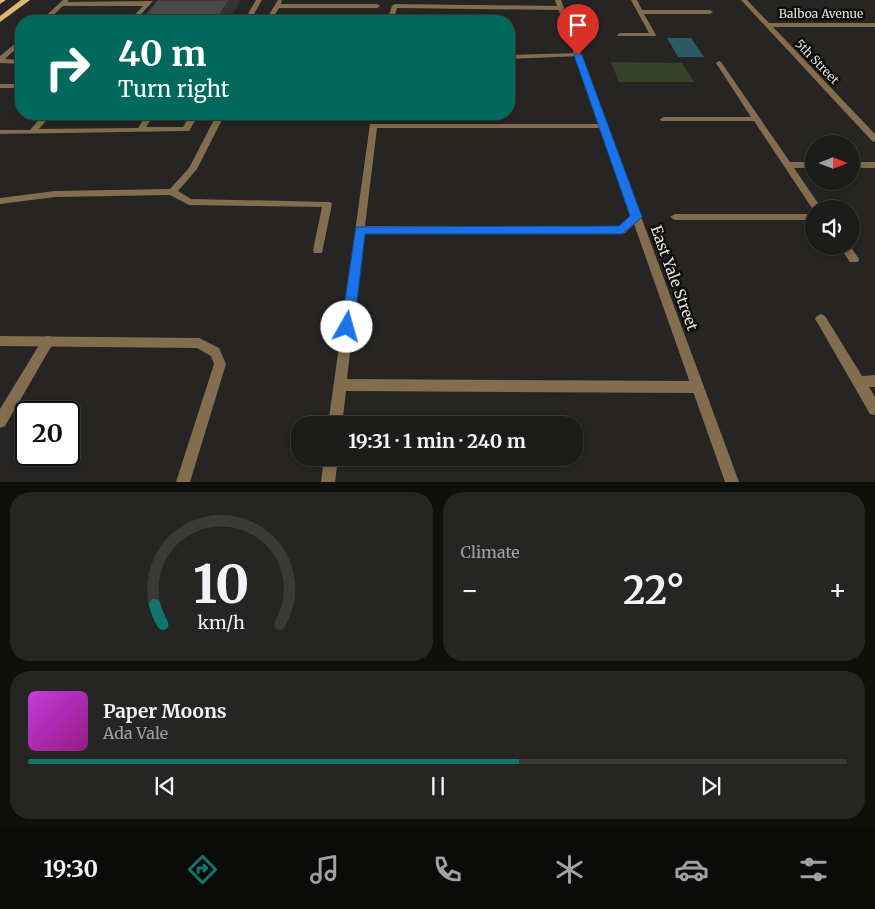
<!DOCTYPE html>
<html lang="en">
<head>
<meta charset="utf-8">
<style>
  :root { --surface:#1c1c1a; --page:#252523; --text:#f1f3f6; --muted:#a0a1a2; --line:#3a3a39; --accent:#0f766e }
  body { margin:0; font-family:Merriweather,serif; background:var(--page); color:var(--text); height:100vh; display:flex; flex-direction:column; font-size:19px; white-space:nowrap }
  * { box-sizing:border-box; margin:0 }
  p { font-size:16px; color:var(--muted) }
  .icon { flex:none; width:28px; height:28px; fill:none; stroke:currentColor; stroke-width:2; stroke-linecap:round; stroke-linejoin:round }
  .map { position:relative; height:482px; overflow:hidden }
  .drawer { display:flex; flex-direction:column; gap:10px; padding:10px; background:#0f0f0e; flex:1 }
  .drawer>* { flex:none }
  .hud { position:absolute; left:15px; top:15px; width:500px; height:105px; border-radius:20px; box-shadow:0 2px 8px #0003,0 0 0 1px var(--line); background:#00695c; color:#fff; overflow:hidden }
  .needle { width:32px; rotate:90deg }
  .tools { position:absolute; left:805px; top:135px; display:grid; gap:10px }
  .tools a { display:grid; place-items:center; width:55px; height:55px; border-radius:50%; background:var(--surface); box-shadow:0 2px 8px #0003,0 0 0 1px var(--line); font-size:25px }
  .speed { position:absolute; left:15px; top:401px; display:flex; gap:10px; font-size:25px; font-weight:700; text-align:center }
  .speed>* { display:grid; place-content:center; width:65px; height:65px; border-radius:50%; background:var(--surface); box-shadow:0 2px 8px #0003,0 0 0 1px var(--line); line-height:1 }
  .speed .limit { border:2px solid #111; border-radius:8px; background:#fff; color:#111 }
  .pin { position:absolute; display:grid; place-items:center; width:42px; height:42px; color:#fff; margin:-51px -21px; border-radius:50% 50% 50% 0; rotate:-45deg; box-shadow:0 0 5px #0007 }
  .pin .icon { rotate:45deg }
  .me { position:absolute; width:55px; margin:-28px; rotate:7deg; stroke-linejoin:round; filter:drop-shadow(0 0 4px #0008) }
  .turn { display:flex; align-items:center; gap:18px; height:105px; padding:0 20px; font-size:22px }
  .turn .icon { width:65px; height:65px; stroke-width:2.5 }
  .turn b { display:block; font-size:35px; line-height:42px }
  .big { font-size:38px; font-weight:700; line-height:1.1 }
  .drawer .card { flex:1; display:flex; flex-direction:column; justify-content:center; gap:8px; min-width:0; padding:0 18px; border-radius:20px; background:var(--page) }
  .drawer .dial { align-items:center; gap:0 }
  .dial svg { height:130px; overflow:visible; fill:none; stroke:var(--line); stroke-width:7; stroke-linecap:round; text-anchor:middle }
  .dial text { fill:var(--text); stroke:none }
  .song { display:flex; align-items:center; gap:15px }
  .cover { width:60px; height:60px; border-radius:8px; background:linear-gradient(135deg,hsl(290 70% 55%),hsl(310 70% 35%)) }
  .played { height:5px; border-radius:2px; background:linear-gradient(90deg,var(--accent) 60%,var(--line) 60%) }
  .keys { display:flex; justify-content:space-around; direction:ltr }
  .heat { display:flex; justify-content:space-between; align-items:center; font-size:28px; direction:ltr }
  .drawer .tiles { flex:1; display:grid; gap:10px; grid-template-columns:1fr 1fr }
  .card:last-child { grid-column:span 2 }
  .trip { position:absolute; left:291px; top:416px; width:292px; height:50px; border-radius:20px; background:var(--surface); box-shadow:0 2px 8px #0003,0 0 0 1px var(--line); font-weight:700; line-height:50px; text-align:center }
  .dock { display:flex; height:80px; justify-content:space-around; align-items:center; background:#0b0b0a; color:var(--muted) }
  .dock .icon { width:35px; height:35px }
  .dock .on { color:var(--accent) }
  .dock b { font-size:22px; color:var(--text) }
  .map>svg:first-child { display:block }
  .green { fill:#374228 }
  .water { fill:#2c5b64 }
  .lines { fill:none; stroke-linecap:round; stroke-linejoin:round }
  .service { fill:#826e4f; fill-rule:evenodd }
  .minor { fill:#826e4f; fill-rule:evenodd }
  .primary { fill:#e0b775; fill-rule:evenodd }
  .wall { fill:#413f3f }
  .shaded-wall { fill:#353333 }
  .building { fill:#4c4949; stroke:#353333 }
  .route { fill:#1a73e8; stroke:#114b97 }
  .labels { text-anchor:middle; stroke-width:5; stroke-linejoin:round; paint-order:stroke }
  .far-street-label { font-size:12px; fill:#e4e3e2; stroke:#0f0e0d }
  .street-label { font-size:15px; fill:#e4e3e2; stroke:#0f0e0d }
</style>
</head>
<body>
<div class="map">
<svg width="875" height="482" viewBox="0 0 875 482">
  <rect width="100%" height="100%" fill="#262523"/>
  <path class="green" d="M611,62l71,1 12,19h-75z"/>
  <path class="water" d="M667,38h24l13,19h-26z"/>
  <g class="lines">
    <path class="service" d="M63,0h6l-2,2 86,-1 -18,20h-6l14,-15h-80l-14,13h65l3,2h-77z
      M256,0h6l-12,21h-6z
      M278,0h4l-1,4h96l3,2 -3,2h-98l-8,13h-6z
      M631,0h6l5,10h68l3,2 -3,2h-66l12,21 -1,1h-37l-1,-1 3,-2h29z
      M395,4l166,2 3,2 -3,2 -164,-2 -4,13h-6l5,-15z
      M21,39v5l-16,15 16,1v4l-21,-1v-7z
      M578,53l2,1v2l-71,3v-4z
      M719,61l2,1 69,100h24v6h-20l28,41h-8v2l-60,-90h-93l-1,-2 4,-2h87l-35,-54z
      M0,84h21v4h-21z
      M44,114h8l-13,15 99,-1 9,-14h8l-9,13h37l8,-13h8l-10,17h-3l-186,3v-4h30z
      M217,114h8l-28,55 -19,22 13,8 139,3 2,2 -10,49h-8l-1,-3 9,-43 -133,-2 -19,-10 -115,2 -55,7v-6l55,-7 115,-2 19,-21z
      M370,124h234l4,2 -4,2h-227l-12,98h255l13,-11h6l2,2 -16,16 -3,1h-258l-17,145 351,2 4,2 2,4 -2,4 -4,2 -352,-2 -4,34h-14z
      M851,162h24v6h-24z
      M675,214h139v6h-139l-5,-3z
      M839,246h11l9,13 -1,3h-8z
      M821,314l4,2 37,60 13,-1v12h-6l6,10v18l-5,-1 -53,-92 -2,-3 2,-3z
      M48,336l4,1 2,4 -2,4 -47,81 -5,2v-19l44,-72z
      M324,458h14l-3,24h-14z"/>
    <path class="minor" d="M555,0h6l178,482h-14z
      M741,0h6l22,23h106v4h-102l102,107v8l-3,-1z
      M0,336l199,2 20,10 7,16 -36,118h-14l38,-118 -3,-8 -14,-8 -197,-2z"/>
    <path class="primary" d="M0,0h6l-6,4z
      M21,0h9l-30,22v-6z"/>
  </g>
  <path class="wall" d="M71,114h54l-5,6h-44z"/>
  <path class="shaded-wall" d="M229,0h10l1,2 -12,19h-13z
    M117,114h8l-5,6z"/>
  <path class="building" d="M158,0h71l-14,21h-75z"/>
  <path class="route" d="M578,53l4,2 60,162 -2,2 -18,15h-257l-11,93 -2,4h-10l-1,-4 15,-100 263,-1 11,-10 -56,-161z"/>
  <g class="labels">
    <g class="far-street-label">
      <text x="821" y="18">Balboa Avenue</text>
      <text transform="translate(817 62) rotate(46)" y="4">5th Street</text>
    </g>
    <g class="street-label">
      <text transform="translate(674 278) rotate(70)" y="5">East Yale Street</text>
    </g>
  </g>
</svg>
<div class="tools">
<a><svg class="needle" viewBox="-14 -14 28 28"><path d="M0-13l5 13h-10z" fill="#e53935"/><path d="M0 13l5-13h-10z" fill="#a0a1a2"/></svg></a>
<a><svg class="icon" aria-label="sound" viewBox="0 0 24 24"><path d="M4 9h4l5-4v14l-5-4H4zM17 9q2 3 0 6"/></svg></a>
</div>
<div class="speed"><div class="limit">20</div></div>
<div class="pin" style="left:578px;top:55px;background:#d93025"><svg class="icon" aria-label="arrive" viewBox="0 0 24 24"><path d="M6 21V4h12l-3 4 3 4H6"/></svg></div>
<svg class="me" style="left:347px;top:327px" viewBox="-20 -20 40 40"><circle r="19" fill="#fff"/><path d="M0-13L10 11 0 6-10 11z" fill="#1a73e8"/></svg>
<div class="trip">19:31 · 1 min · 240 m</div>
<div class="hud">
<div class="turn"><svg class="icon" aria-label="right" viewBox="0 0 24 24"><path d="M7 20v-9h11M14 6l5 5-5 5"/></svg><div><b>40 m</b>Turn right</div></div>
</div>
</div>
<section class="drawer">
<div class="tiles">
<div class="card dial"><svg viewBox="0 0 100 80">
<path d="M14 69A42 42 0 1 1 86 69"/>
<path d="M14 69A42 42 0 0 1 9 57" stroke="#0f766e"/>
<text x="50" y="56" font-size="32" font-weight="700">10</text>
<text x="50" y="72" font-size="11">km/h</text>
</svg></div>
<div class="card"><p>Climate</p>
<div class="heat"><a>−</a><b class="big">22°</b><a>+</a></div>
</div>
<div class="card">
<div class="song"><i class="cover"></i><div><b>Paper Moons</b><p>Ada Vale</p></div></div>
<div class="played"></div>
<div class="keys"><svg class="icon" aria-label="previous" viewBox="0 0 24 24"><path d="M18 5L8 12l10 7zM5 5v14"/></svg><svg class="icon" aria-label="pause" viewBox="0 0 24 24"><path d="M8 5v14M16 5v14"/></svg><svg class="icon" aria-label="next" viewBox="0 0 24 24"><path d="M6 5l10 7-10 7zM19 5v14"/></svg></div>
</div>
</div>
</section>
<nav class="dock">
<b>19:30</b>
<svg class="icon on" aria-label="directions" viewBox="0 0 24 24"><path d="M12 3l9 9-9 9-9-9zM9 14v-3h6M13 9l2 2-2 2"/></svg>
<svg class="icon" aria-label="music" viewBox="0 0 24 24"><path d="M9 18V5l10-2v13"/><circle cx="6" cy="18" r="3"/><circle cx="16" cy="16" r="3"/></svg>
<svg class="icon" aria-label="phone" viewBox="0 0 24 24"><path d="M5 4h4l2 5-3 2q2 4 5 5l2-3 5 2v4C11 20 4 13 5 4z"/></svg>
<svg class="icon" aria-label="climate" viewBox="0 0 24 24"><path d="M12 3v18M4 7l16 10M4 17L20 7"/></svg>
<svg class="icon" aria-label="car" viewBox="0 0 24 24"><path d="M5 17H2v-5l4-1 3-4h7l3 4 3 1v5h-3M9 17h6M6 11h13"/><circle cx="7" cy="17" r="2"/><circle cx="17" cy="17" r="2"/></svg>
<svg class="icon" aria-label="filters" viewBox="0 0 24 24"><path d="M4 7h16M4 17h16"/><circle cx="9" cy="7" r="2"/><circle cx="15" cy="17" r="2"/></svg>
</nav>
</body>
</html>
